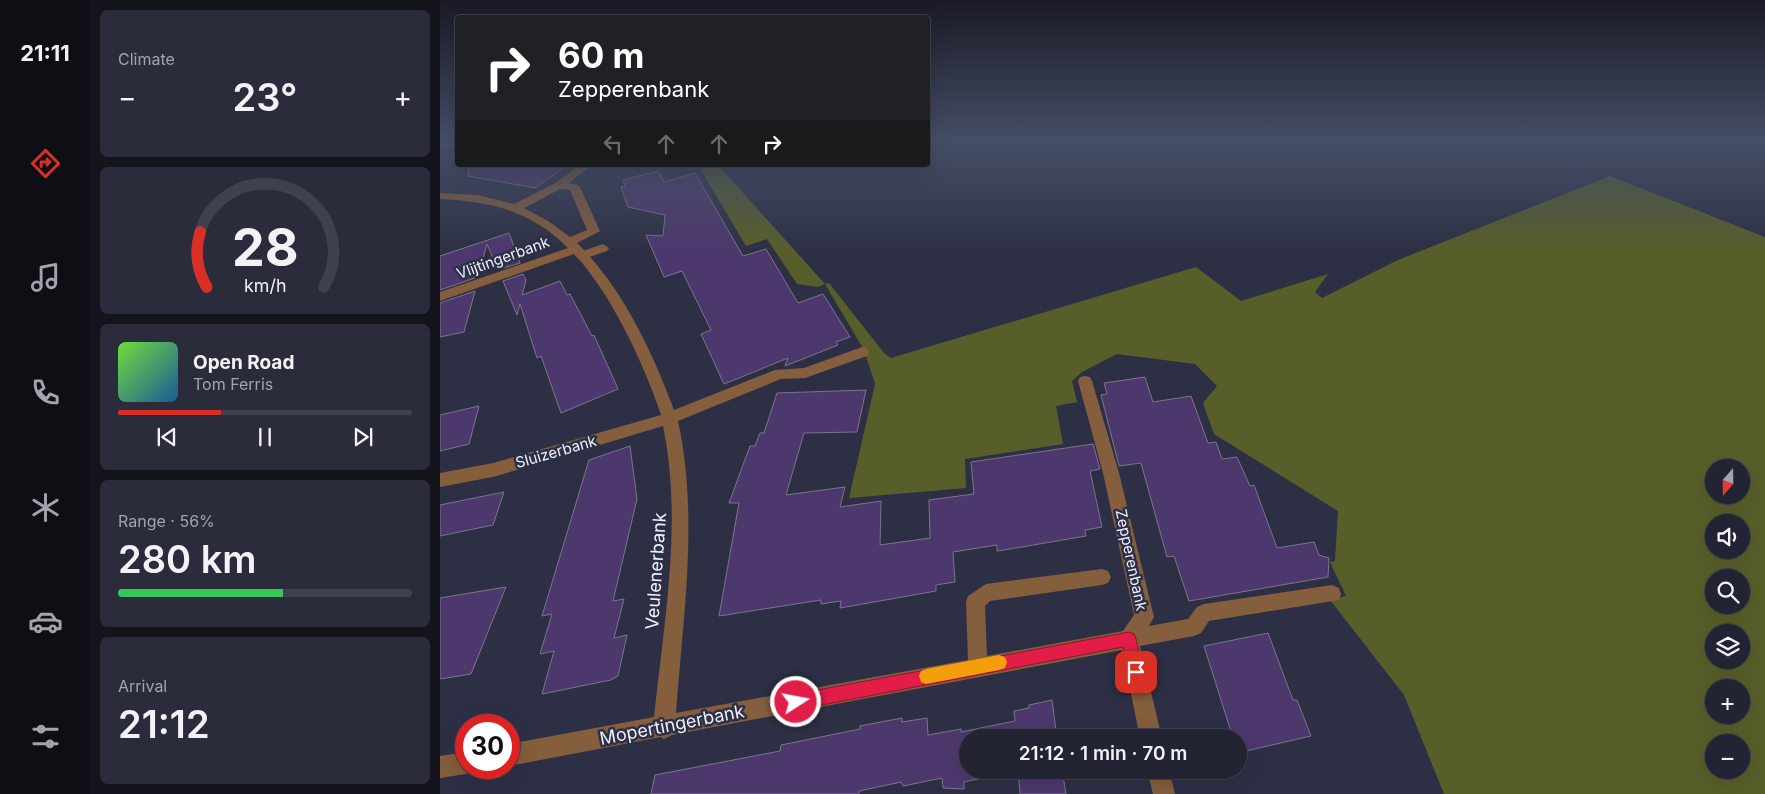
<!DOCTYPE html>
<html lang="en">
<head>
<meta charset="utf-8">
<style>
  :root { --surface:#222433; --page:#2a2c3b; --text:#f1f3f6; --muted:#a2a4ac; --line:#3f414e; --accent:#d93025 }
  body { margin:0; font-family:Inter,sans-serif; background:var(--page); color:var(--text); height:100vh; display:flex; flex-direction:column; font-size:19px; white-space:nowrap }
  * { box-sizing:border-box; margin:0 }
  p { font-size:16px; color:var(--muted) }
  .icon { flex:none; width:28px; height:28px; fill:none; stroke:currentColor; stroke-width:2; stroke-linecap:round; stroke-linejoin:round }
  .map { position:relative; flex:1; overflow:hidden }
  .panel { display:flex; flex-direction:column; gap:10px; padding:10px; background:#13141c; width:350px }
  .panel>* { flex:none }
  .hud { position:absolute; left:15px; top:15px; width:475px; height:152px; border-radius:5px; box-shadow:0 5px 20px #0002,0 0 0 1px var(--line); background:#202124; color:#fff; overflow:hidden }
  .needle { width:32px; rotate:200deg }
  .fabs { position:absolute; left:1265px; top:459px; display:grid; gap:10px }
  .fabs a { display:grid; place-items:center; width:45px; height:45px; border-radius:50%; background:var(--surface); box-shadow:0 5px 20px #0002,0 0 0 1px var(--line); font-size:25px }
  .speed { position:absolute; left:15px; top:714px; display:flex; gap:10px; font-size:25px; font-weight:700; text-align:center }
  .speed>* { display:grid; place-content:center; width:65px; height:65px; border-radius:50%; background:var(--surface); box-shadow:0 5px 20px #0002,0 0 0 1px var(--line); line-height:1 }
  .speed .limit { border:8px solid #d22; background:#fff; color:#111 }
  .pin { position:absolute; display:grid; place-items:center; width:42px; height:42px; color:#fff; margin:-21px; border-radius:10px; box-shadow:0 2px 8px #0006 }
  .me { position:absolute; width:55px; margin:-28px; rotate:79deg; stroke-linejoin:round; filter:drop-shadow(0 0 4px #0008) }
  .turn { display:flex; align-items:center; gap:18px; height:105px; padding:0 20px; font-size:22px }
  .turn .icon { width:65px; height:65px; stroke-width:2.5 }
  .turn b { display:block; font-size:35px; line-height:42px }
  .lanes { display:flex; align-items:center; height:48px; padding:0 20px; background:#0003; justify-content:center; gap:25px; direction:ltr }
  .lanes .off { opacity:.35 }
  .big { font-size:38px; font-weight:600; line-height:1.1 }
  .panel .widget { flex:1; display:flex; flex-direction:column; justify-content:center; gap:8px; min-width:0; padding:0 18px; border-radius:8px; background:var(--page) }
  .panel .dial { align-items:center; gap:0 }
  .dial svg { height:130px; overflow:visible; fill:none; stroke:var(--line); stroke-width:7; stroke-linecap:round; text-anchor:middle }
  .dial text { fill:var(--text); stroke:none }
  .song { display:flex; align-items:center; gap:15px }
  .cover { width:60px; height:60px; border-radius:8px; background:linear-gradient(135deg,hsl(100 70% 55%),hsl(210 70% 35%)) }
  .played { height:5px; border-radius:2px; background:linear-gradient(90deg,var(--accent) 35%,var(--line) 35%) }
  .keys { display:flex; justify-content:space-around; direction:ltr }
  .heat { display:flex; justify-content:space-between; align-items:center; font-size:28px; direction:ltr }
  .charge { height:8px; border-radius:4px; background:linear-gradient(90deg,#34c759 56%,var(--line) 0) }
  .trip { position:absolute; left:519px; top:729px; width:288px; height:50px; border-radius:25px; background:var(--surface); box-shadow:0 5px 20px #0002,0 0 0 1px var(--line); font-weight:600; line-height:50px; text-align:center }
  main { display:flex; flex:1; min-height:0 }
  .dock { display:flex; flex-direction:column; width:90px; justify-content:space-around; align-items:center; background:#0e0e14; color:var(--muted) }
  .dock .icon { width:35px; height:35px }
  .dock .active { color:var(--accent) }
  .dock b { font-size:22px; color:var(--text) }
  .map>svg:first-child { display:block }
  .green { fill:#585e29; fill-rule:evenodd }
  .building { fill:#4d386e; stroke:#7c748b }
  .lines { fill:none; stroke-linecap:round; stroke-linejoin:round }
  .lane { fill:#845e3d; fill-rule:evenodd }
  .street { fill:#845e3d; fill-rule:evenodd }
  .route { fill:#e11d48; stroke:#92132f }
  .slow { fill:#f59e0b }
  .labels { text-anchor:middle; stroke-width:5; stroke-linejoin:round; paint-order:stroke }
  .street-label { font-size:15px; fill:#eff1ff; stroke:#2d3044 }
  .near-street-label { font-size:18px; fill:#eff1ff; stroke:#2d3044 }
</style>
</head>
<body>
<main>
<nav class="dock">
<b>21:11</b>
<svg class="icon active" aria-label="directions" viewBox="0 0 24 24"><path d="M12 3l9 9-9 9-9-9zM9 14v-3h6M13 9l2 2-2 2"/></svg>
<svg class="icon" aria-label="music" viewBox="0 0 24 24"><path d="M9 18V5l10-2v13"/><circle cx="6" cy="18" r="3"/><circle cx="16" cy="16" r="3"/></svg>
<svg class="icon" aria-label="phone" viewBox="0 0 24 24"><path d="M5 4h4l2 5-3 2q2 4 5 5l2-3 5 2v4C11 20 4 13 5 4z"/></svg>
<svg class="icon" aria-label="climate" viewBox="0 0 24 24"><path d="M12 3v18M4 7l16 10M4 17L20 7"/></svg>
<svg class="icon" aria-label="car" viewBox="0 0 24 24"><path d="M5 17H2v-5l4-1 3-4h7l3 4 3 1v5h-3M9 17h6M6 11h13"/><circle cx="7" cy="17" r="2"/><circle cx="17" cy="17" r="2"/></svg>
<svg class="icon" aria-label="filters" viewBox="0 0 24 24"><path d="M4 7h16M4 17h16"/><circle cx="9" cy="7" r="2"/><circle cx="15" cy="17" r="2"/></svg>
</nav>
<section class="panel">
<div class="widget"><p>Climate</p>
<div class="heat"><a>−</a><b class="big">23°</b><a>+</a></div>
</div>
<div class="widget dial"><svg viewBox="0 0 100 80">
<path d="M14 69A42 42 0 1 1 86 69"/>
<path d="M14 69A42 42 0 0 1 10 35" stroke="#d93025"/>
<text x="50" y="56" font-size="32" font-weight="700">28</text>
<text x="50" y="72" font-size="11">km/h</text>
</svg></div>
<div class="widget">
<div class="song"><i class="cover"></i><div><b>Open Road</b><p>Tom Ferris</p></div></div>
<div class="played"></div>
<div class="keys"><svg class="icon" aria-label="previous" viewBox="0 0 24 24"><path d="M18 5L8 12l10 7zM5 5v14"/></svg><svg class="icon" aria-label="pause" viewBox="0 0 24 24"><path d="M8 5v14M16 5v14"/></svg><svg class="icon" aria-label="next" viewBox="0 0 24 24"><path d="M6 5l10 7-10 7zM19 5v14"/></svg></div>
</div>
<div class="widget"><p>Range · 56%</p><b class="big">280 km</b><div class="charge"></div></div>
<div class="widget"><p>Arrival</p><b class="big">21:12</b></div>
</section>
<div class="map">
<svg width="1325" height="794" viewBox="0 0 1325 794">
  <rect width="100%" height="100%" fill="#2d3044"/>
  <path class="green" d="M258,165h20l107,119 4,-1 55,70 7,5 305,-91 45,34 87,-27 -13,18 7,6 76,-38 212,-84 155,61v557h-321l-40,-99 -74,-95 16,-4 -16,-34 5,-1 3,-50 -124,-77 -11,-31 14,-17 -22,-22 -78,-10 -35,18 -10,9 5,21 -21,4 7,38 -98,15 1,29 -117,10 26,-114 -11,-34 -39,-66 -7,3 -21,-3 -30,-45 -21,7zM1274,468h27v27h-27zM1274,522h27v28h-27zM1274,578h27v27h-27zM1274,632h27v28h-27zM1274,688h27v27h-27zM1274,742h27v28h-27z"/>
  <path class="building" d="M29,165h99l-33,23 -67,-12z
    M218,171l6,11 31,-9 48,83 23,-7 32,54 25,-9 27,43 -14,5 2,3 -53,21 3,-8 -64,26 -23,-50 10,-4 -29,-59 -18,6 -18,-42 17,1 2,-21 -37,-8 -7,-20 4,-1 -2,-6z
    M69,233l11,30 -22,7 -11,-26 -9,33 -38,13v-34z
    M83,274l3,6 -4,15 38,-14 7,14 3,-1 22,42 2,-1 24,54 -57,24 -20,-57 -4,2 -17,-54 -3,11 -14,-34z
    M35,291l-11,41 -24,5v-34z
    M705,377l8,25 38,-6 17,47 8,-1 6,17 15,-2 13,29 4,-1 23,63 37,-6 5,13 10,3 -1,19 -139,24 -15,-45 -7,1 -26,-94 -22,3 -18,-71 6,-1 -3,-11z
    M426,390l-9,42 -53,1 -18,62 59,-8 -5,20 41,-6 -1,44 50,-7 -1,-38 45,-6 -3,-32 122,-18 7,25 -10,2 12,56 -17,3 1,6 -76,13 -13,2v-6l-44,7 2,30 -19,3v6l-96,17 1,-7 -20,3v-4l-102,16 20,-113h-10l21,-57h5l5,-13h4l13,-40z
    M39,406l-10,38 -29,7v-36z
    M190,446l7,53 -24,102 11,-2 -10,39 13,-3 -9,41 -7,4 -69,14 12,-43 -14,3 12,-40 -10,2 47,-156z
    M64,492l-11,33 -53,11v-31z
    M66,587l-35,87 -31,5v-81z
    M828,633l25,67h4l14,36 -65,15h-8v-13h-5l-29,-92z
    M612,700l5,38h-89v32h49l-53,12v7l-21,-1 -1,-10 -39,8 -2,-4 -42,9v3h-208l4,-19 125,-24 1,-6 79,-16v-3l42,-8v4l25,-4 1,17 33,-6v3l54,-11 -1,-10 15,-3v-3z
    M578,770h44l4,24h-46z"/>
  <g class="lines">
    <path class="lane" d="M163,244l6,4 -2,3 -26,9 -6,-4 2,-3z"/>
    <path class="street" d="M0,141h18v5h-18z
      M140,165h12l-23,18 9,2 2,2 20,44 -23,12c45,44 75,108 97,167l101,-40 29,-2 58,-21 5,1 2,4 -2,4 -62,22 -24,1 -103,42c21,96 5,195 -2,292l292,-53 -2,-58 2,-6 18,-12 116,-15 6,2 3,6 -3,6 -6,2 -112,16 -5,5 2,50 136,-25 11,-16 -31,-142 -25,-92 2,-4 5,-1 5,1 2,4 27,92 35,144 -5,9 39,-7 9,-12 7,-3 128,-19 7,3 2,6 -2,6 -130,21 -8,12 -7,3 -54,10 22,92h-22l-18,-88 -450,85 -8,4 -3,-2 -152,29v-22l145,-27c10,-96 29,-195 9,-291l-170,51 -53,10v-14l53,-10 168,-48c-16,-49 -51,-124 -87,-161l-134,47v-9l128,-44c-37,-37 -78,-47 -128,-49v-6l38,2 36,9 40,-20zM120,189l10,1 17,40 -17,7 -22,-16 -24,-13z
      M26,752v16h9l-1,3 -8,3 -26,4v-22z
      M707,770h22l6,24h-22z"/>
  </g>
  <linearGradient id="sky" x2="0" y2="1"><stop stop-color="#191a25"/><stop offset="0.56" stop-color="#464e67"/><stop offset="1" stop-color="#464e67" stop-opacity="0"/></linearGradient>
  <rect width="1325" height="252" fill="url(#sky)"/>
  <path class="route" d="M689,632l5,2 2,5 8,33 -2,5 -6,3 -5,-3 -8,-30 -327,63 -6,-3 -2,-5 2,-6 6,-2z"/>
  <path class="slow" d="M559,655l6,2 2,5 -2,6 -6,2 -73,14 -5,-2 -2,-6 2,-5 5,-2z"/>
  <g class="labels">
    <g class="street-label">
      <text transform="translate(63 258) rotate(-20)" y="5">Vlijtingerbank</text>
      <text transform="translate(116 452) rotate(-16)" y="5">Sluizerbank</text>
      <text transform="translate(691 560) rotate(78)" y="5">Zepperenbank</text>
    </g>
    <g class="near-street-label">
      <text transform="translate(216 571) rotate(-86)" y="6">Veulenerbank</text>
      <text transform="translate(232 725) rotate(-11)" y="6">Mopertingerbank</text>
    </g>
  </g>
</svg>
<div class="fabs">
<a><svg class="needle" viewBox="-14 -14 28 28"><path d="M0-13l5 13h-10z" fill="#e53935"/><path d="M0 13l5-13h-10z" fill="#a2a4ac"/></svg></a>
<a><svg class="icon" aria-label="sound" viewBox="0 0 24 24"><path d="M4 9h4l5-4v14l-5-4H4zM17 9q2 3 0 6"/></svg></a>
<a><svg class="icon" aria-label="search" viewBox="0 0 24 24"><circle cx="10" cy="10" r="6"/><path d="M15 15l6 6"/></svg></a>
<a><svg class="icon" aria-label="layers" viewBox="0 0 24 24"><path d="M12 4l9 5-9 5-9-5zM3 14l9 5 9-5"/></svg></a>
<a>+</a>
<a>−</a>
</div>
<div class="speed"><div class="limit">30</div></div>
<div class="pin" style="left:696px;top:672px;background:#d93025"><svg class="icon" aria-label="arrive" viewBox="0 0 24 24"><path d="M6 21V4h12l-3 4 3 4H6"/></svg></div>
<svg class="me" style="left:356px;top:702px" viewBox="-20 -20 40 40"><circle r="17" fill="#e11d48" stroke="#fff" stroke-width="3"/><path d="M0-11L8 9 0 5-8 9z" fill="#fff"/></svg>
<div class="trip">21:12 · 1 min · 70 m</div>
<div class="hud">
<div class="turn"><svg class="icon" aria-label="right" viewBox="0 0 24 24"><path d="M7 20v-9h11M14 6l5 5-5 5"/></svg><div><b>60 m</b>Zepperenbank</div></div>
<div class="lanes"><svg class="icon off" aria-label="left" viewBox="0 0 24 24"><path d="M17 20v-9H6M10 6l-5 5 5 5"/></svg><svg class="icon off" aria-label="ahead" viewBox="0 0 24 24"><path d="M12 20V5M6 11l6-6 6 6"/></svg><svg class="icon off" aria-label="ahead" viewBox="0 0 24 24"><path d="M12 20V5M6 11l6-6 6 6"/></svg><svg class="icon" aria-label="right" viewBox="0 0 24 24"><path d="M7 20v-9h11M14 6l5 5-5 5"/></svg></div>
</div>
</div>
</main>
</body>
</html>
